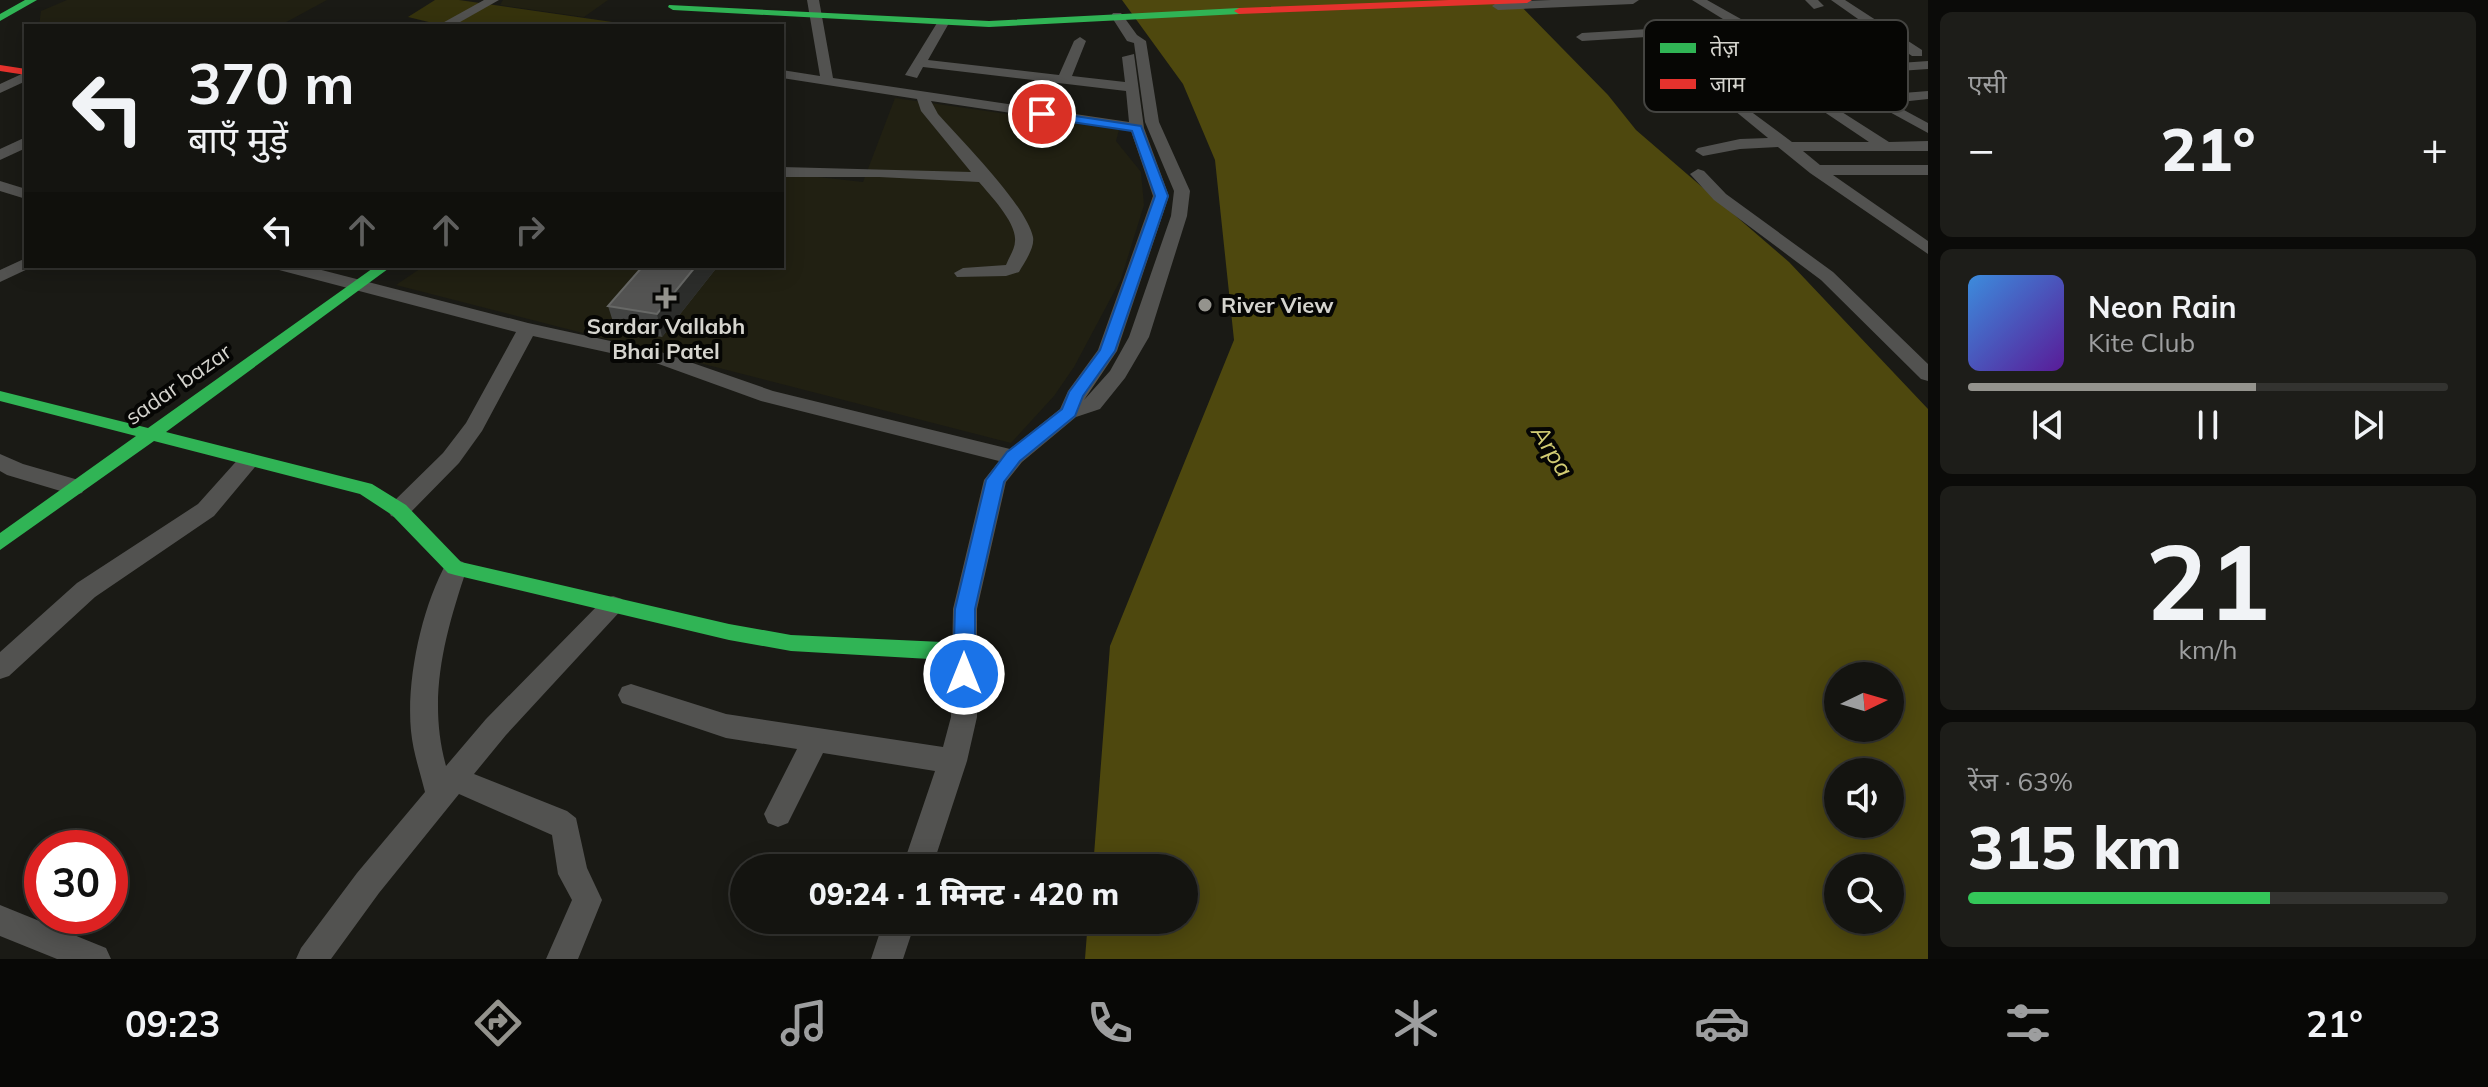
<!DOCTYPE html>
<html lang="hi">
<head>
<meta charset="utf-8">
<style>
  :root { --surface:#141410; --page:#1d1d19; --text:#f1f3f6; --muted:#9d9e9f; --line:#333330; --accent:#94938d }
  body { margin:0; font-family:Mulish,"Noto Sans Devanagari",sans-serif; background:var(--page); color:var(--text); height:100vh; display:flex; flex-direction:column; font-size:30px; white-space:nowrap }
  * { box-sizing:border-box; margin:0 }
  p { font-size:26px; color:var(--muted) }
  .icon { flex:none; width:44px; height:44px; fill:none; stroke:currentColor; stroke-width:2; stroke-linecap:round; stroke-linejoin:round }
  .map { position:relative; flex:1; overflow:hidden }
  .details { display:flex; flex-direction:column; gap:12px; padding:12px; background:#0b0b09; width:560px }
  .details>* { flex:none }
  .banner { position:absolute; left:24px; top:24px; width:760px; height:244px; border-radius:0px; box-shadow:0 4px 20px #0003,0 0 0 2px var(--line); background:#141410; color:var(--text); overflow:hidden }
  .needle { width:52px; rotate:85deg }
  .controls { position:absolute; left:1824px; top:662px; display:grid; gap:16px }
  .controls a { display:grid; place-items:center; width:80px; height:80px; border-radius:50%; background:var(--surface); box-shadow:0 4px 20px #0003,0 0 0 2px var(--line); font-size:40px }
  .speed { position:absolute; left:24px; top:830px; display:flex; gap:16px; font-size:40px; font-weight:700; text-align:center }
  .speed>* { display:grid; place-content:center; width:104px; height:104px; border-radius:50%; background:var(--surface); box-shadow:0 4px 20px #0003,0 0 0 2px var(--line); line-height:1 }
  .speed .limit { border:12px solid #d22; background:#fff; color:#111 }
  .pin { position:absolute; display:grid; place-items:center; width:68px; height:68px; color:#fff; margin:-34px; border:4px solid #fff; border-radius:50%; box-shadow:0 2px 8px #0007 }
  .me { position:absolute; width:88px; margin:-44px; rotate:0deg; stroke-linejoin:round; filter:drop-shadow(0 0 6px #0008) }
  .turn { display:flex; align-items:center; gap:28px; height:168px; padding:0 32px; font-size:36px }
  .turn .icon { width:104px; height:104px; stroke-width:2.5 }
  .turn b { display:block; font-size:56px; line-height:68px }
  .lanes { display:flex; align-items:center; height:76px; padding:0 32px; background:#0003; justify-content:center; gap:40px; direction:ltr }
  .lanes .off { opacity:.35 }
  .big { font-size:60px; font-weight:800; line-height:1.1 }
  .details .widget { flex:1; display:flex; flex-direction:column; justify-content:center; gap:12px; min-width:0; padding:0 28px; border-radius:12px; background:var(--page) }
  .details .dial { align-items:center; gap:0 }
  .dial b { font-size:104px; line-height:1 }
  .song { display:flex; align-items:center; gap:24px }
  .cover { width:96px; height:96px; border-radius:12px; background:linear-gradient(135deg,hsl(210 70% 55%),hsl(270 70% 35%)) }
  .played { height:8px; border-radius:4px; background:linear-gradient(90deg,var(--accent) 60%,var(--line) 60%) }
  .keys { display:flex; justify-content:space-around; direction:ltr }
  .heat { display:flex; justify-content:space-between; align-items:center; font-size:44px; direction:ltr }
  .charge { height:12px; border-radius:6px; background:linear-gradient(90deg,#34c759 63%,var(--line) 0) }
  .trip { position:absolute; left:730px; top:854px; width:468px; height:80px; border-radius:40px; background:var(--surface); box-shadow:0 4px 20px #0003,0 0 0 2px var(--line); font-weight:800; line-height:80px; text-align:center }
  .dock { display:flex; height:128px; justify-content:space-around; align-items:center; background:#080806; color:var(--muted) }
  .dock .icon { width:56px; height:56px }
  .dock .selected { color:var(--accent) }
  .dock b { font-size:36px; color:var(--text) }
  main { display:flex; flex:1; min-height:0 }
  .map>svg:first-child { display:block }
  .built { fill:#212012 }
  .green { fill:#36330d }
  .water { fill:#4e480e; fill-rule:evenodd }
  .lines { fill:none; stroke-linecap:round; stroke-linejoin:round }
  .street { fill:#525250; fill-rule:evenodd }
  .fast { fill:#30b455; fill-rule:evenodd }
  .jam { fill:#e5322d; fill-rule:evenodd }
  .wall { fill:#434443 }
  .shaded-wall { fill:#2c2d2b }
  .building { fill:#535352; stroke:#676866; stroke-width:2 }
  .route { fill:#1a73e8; stroke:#114b97; stroke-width:2 }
  .poi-dot { fill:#94938d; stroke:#060604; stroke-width:3 }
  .labels { text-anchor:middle; stroke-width:8; stroke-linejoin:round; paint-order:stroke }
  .poi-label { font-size:22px; font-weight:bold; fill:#d5d4ce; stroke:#060604; text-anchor:start }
  .street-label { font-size:22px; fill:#d5d4ce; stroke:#060604 }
  .water-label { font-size:24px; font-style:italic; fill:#d2cc73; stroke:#060604 }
  .key { fill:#060604; stroke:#444441; stroke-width:2 }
  .key-label { font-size:22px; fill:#d5d4ce }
</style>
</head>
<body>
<main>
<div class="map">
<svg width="1928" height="959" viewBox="0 0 1928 959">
  <rect width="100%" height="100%" fill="#1a1a15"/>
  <path class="built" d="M67,0h260l-48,26h-240l2,-15z
    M503,0h105l-24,17 -84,-12z
    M895,98l224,32 -3,11 25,31 3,33 -23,74 -47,88 -20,29 -43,47 -615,-158 28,-19h358v-93l81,9z"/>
  <path class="green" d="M435,0h24l181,26h-205l2,-2 -29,-7z"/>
  <path class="water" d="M1122,0h393l93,95 28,35 153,132 139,147v550h-843l3,-39h96v-52h-91l17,-222 124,-306 -19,-180 -32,-76zM1838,676h52v52h-52zM1838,772h52v52h-52zM1838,868h52v52h-52z"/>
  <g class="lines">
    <path class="street" d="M484,0h15l-46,26h-16z
      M807,0h12l14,78 296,44 -3,-31 -203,-24 -6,11 -12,-3 32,-52 6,-4 6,4 -21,37 131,15 15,-34 6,-4 6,4 -14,35 53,6 -3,-25 12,-3 10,74 25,68 -52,155 -33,49 26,-29 19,-34 42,-121 3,-25 -29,-69 -11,-79 -7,-2 -16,-25 2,-3h8l16,22 9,6 13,81 31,69 -3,25 -38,121 -24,41 -25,31 -24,8 -54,45 -16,20 -29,127v108l-10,44 -35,107h-30l33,-97 -112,-18 -35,70 -10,4 -10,-4 -4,-9 33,-65 -71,-11 -104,-35 -4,-8 4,-8 9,-3 95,30 217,33 8,-30 2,-108 31,-129 15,-19 -238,-60 -105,-38 -123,-27 -51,95 -23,32 -52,53 -8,2 -8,-2 -3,-6 3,-6 52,-51 23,-30 50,-91 -237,-62 -3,-4h30l222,57 133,29 112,39 237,58 50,-40 8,-18 30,-41 55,-154 -22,-65 -200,-30 7,13c24,27 88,91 95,123 2,11 -9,26 -14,35l-13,4 -49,1 -3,-4 9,-5 43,-3c3,-8 9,-16 9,-24 2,-18 -25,-46 -36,-59l-100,-5h-97v-10l189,5 -50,-61 -4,-12 -135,-21v-8l38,6z
      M1551,0h88l-6,4 -135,6 -6,-4 6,-4z
      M1692,0h15l66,37 105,-4 -47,-33h14l77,50v6h-10l-23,-16 -103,4 43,24 99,-7v8l-86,6 36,20 50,-4v8l-37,4 37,20v10l-126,-69 -115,11 -7,-4 7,-4 103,-10 -47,-26 -161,10 -6,-4 6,-4 149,-9z
      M1805,0h13l6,6 -10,3z
      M26,72v9l-26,12v-9z
      M1798,84l91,58 39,-1v10h-125l17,14h108v10h-95l95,66v13l-118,-81 -32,-26 -38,2 -37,7 -8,-5 3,-3 42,-9 28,-1 -39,-32 -2,-3 7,-4 58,43h77l-76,-51v-6z
      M26,137v11l-26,12v-11z
      M1698,169l6,2 22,23 107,78 95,92v17l-7,-2 -100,-99 -107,-80 -24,-26z
      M0,181l26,8v10l-26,-8z
      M26,258v8l6,1 -32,15v-12z
      M249,453l8,3 3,5 -46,55 -119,81 -86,79 -9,3v-27l77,-69 121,-79 43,-48z
      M0,454l23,10 59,17 3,6 -3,6 -8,2 -67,-20 -7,-4z
      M455,559l8,3 4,6c-22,66 -40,129 -21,198l40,-47 118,-120 9,-3 9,3 3,7 -119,129 -32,39 93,37 9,7 11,50 15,32 -24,59h-32l26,-59 -14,-26 -6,-39 -93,-41 -80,99 -48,66h-35l5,-11 56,-75 68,-81c-5,-20 -12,-40 -14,-61 -5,-51 11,-125 36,-169z
      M0,905l106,43 5,11h-54l-57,-23z
      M884,920h32l-13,39h-32z"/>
    <path class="fast" d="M25,0h12l-37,21v-7z
      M669,5l320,16 250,-13 5,3 -5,3 -250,13 -316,-17 -5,-3z
      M376,266h16l-226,166 206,52 34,21 55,57 268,62 62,11 173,8 7,3 3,6 -3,6 -7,3 -173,-10 -62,-11 -274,-65 -7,-2 -56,-58 -32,-21 -206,-53 -154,109v-17l136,-97 -136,-35v-10l148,37z"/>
    <path class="jam" d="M1449,0h83l-5,3 -288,11 -5,-3 5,-3z
      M0,65l26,4v6l-26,-4z"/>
  </g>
  <path class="wall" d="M643,266h75l-56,71 -47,-9 -7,-22z"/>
  <path class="shaded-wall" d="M696,266h22l-56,71 -5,-23z"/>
  <path class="building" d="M643,266h53l-39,48 -49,-8z"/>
  <path class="route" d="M1042,111l99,15 27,70 -53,155 -32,45 -8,20 -55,45 -16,21 -29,127v65l-3,6 -8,3 -7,-3 -4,-6 2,-65 31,-129 21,-28 55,-43 7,-17 31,-42 55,-154 -23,-65 -94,-14 -2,-3z"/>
  <g class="poi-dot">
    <path d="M662 286h8v8h8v8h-8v8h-8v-8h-8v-8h8z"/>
    <circle cx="1205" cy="305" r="8"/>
  </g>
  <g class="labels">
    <g class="poi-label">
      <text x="1221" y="313">River View</text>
      <text x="666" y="334" text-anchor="middle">Sardar Vallabh<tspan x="666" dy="25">Bhai Patel</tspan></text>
    </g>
    <g class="street-label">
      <text transform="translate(178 384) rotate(-35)" y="8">sadar bazar</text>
    </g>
    <g class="water-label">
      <text transform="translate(1552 451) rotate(58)" y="8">Arpa</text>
    </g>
  </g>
  <rect x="1644" y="20" width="264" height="92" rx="12" class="key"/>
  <rect x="1660" y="43" width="36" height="10" fill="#30b455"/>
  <rect x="1660" y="79" width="36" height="10" fill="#e5322d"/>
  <g class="key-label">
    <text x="1710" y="56">तेज़</text>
    <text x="1710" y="92">जाम</text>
  </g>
</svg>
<div class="controls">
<a><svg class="needle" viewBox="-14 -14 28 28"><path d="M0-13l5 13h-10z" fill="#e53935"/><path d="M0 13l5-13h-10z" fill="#9d9e9f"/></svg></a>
<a><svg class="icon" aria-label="sound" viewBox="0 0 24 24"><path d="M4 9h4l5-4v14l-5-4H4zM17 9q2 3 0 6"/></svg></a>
<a><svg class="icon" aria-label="search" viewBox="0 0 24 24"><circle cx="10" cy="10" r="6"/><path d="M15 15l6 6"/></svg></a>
</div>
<div class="speed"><div class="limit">30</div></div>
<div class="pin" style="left:1042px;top:114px;background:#d93025"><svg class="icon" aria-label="arrive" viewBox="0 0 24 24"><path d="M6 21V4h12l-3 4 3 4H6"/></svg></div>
<svg class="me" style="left:964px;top:674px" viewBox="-20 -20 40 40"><circle r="17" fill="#1a73e8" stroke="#fff" stroke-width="3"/><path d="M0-11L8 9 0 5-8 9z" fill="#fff"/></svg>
<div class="trip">09:24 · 1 मिनट · 420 m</div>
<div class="banner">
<div class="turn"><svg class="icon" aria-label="left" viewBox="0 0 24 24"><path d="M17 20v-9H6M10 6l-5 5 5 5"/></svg><div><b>370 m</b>बाएँ मुड़ें</div></div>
<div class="lanes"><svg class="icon" aria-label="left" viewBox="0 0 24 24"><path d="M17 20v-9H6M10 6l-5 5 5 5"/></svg><svg class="icon off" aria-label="ahead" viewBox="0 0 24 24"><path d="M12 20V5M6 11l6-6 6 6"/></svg><svg class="icon off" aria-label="ahead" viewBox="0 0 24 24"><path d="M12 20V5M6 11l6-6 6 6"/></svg><svg class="icon off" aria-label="right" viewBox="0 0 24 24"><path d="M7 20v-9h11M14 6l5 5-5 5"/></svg></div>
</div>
</div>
<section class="details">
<div class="widget"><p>एसी</p>
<div class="heat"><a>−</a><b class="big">21°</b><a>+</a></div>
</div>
<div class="widget">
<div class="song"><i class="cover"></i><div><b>Neon Rain</b><p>Kite Club</p></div></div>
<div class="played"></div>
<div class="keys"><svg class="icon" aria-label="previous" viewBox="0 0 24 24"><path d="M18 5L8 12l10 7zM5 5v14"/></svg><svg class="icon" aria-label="pause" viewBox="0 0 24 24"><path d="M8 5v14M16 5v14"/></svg><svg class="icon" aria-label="next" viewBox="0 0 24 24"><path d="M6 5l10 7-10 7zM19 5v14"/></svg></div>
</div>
<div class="widget dial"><b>21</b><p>km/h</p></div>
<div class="widget"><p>रेंज · 63%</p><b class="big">315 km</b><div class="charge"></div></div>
</section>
</main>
<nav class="dock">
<b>09:23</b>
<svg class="icon selected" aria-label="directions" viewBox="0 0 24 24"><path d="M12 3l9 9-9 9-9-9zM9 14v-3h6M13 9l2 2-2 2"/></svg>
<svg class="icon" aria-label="music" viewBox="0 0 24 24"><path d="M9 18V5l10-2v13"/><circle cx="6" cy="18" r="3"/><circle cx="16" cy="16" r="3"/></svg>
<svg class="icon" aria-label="phone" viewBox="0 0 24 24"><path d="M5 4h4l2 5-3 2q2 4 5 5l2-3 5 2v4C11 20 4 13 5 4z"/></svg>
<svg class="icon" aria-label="climate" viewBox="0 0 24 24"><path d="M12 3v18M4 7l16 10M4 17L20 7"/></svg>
<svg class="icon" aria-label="car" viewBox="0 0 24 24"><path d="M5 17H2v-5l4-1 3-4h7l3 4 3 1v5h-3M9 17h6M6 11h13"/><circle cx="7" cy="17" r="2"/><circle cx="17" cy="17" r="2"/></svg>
<svg class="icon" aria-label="filters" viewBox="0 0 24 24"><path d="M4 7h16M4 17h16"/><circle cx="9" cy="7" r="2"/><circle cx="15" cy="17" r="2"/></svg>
<b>21°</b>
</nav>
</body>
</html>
